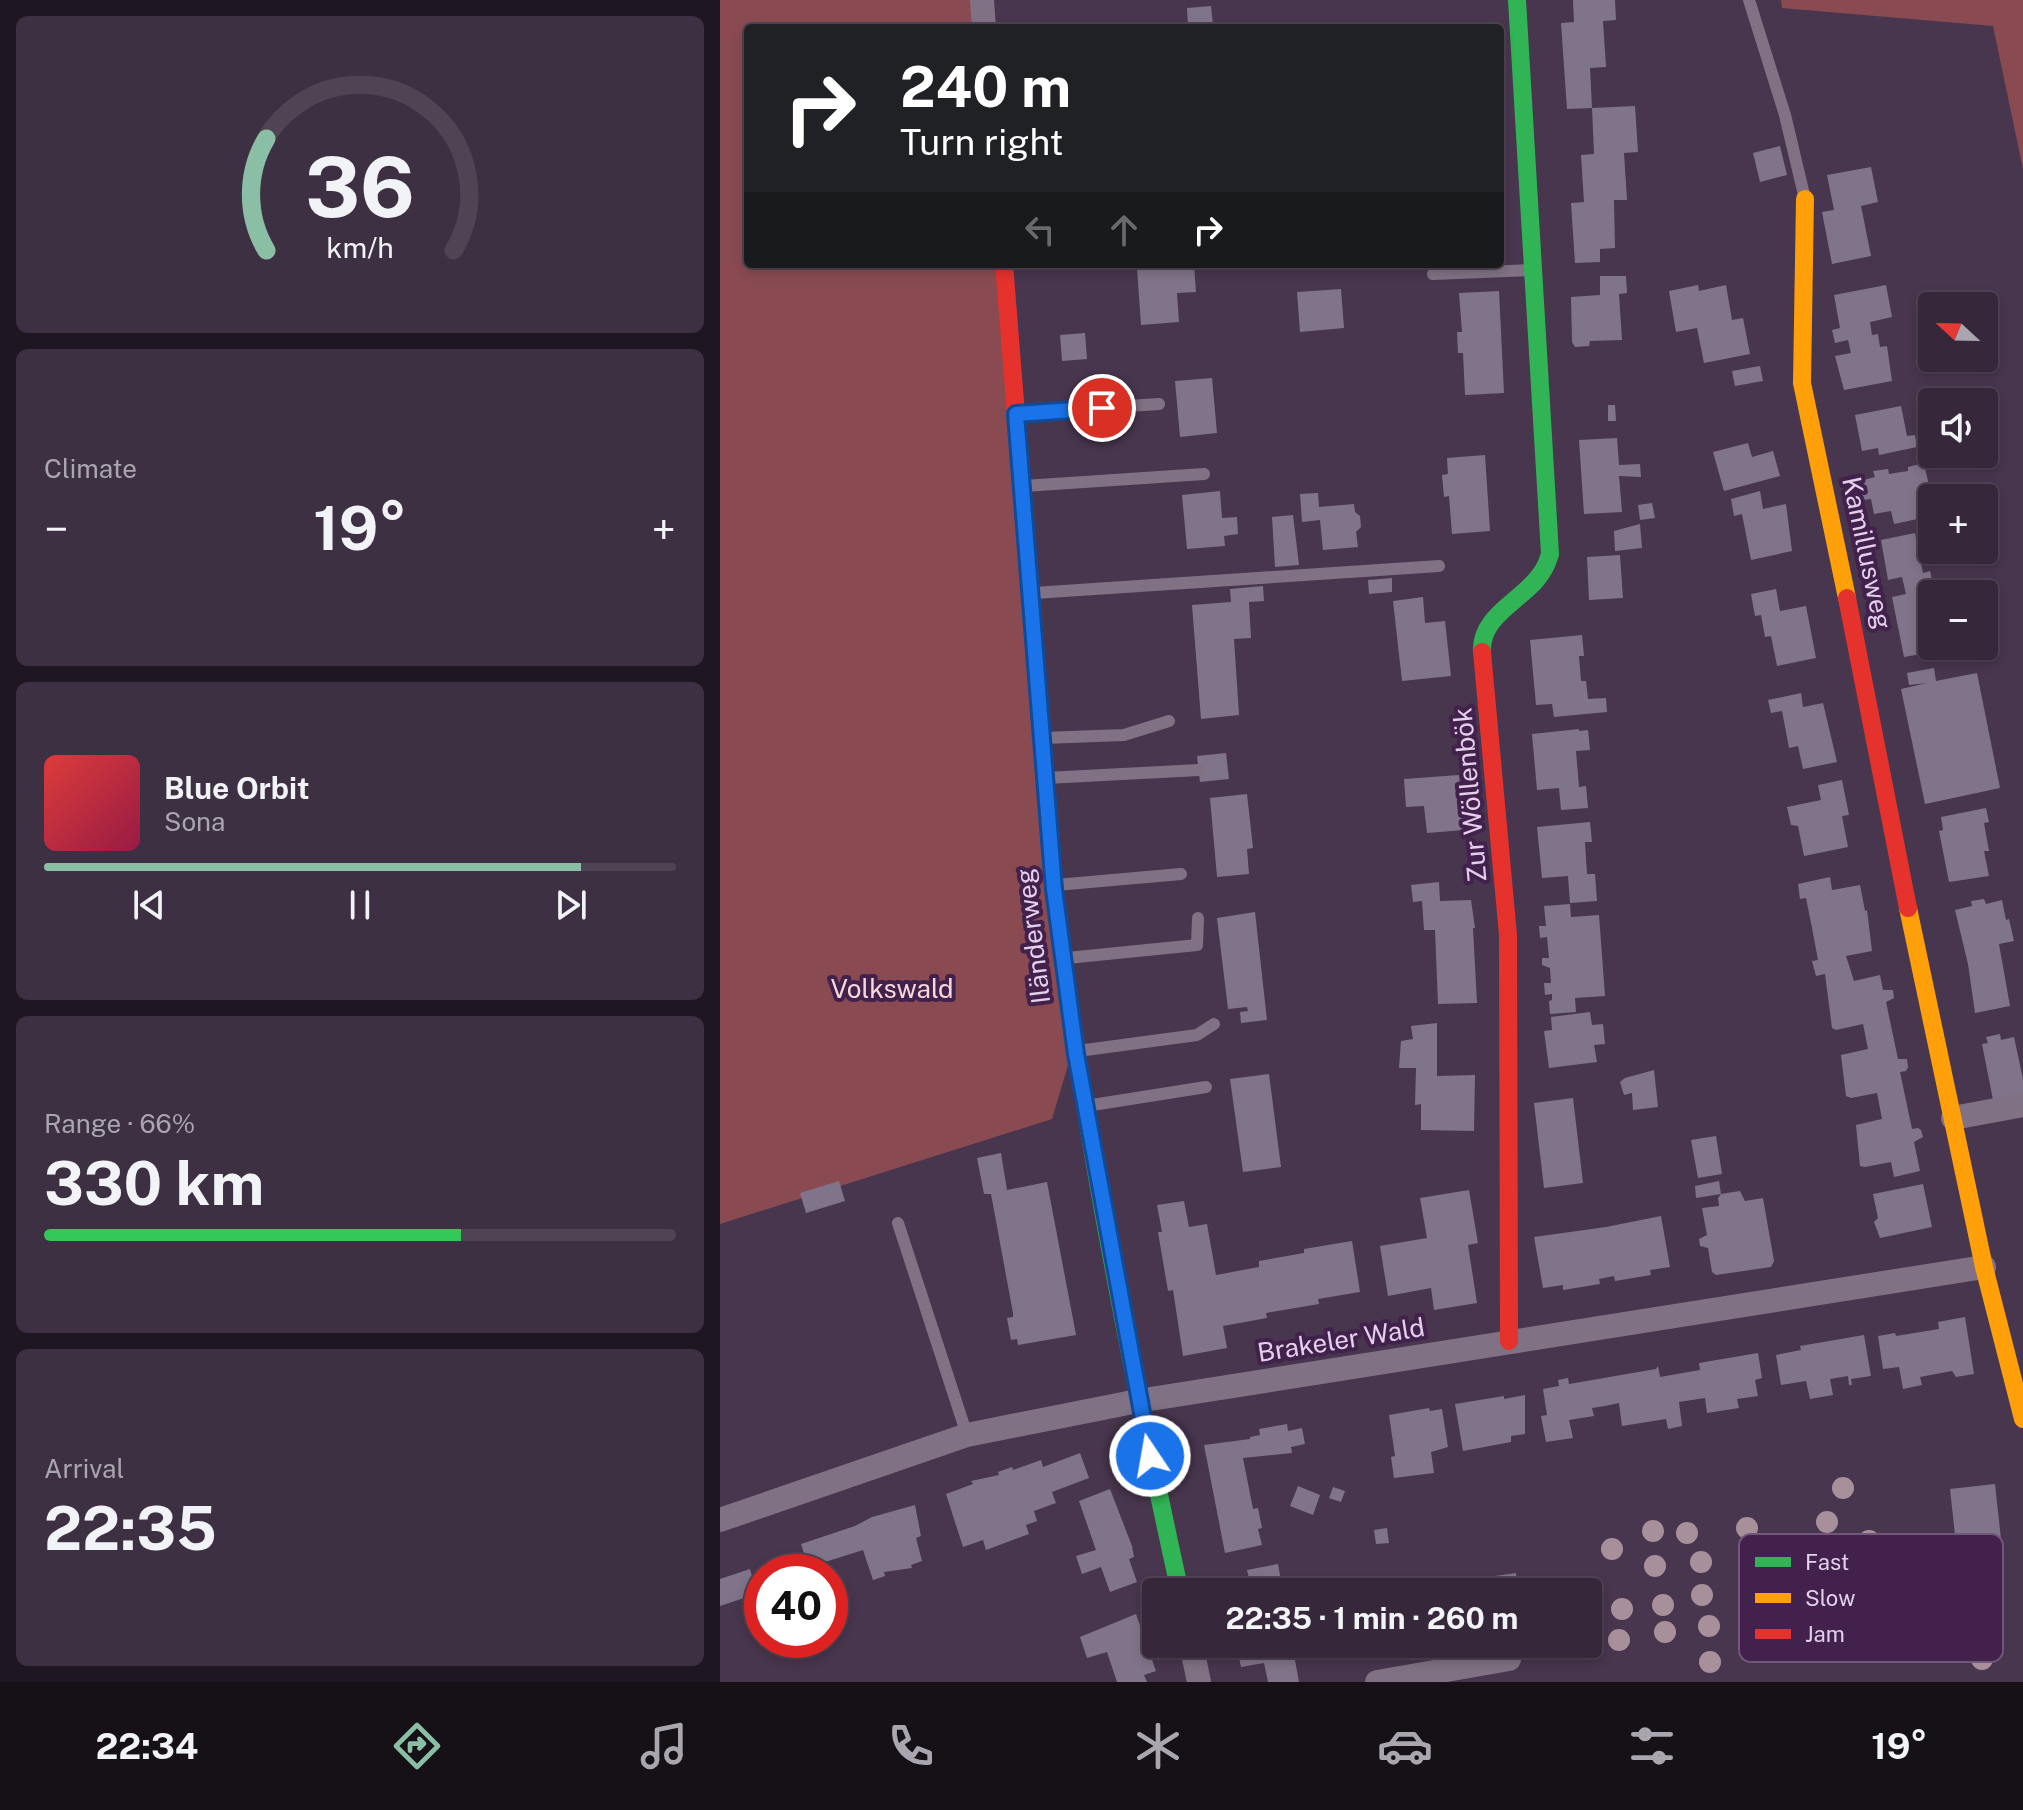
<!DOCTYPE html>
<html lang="en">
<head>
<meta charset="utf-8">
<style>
  :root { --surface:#36283a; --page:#3d3042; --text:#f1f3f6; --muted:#aaa6af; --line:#504454; --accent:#8abfa5 }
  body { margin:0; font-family:"Public Sans",sans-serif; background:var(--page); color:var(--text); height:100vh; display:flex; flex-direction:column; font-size:30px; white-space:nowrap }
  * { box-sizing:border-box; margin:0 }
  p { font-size:26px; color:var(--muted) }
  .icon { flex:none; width:44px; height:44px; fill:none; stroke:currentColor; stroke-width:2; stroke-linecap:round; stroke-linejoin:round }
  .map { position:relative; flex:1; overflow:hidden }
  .side { display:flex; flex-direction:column; gap:16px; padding:16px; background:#1e1620; width:720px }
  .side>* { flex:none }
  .banner { position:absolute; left:24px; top:24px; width:760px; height:244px; border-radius:8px; box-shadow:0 4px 12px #0003,0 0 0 2px var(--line); background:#202124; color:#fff; overflow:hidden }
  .needle { width:52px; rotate:292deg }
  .buttons { position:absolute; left:1198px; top:292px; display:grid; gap:16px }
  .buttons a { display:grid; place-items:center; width:80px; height:80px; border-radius:8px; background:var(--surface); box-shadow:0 4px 12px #0003,0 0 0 2px var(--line); font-size:40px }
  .speed { position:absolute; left:24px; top:1554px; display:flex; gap:16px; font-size:40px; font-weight:700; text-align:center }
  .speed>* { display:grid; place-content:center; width:104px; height:104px; border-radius:50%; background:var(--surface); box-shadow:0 4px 12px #0003,0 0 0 2px var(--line); line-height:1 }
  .speed .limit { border:12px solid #d22; background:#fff; color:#111 }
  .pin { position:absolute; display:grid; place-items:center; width:68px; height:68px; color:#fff; margin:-34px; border:4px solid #fff; border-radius:50%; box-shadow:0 2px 8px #0007 }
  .me { position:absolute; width:88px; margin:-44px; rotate:348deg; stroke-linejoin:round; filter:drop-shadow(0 0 6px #0008) }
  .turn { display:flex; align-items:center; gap:28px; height:168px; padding:0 24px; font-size:36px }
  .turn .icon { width:104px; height:104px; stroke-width:2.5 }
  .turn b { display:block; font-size:56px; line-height:68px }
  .lanes { display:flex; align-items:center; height:76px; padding:0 24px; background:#0003; justify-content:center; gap:40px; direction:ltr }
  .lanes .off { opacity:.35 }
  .big { font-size:60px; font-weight:700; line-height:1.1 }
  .side .widget { flex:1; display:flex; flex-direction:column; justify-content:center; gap:12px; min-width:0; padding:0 28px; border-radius:12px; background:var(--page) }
  .side .dial { align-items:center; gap:0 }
  .dial svg { height:208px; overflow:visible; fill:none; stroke:var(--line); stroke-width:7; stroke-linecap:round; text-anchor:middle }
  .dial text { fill:var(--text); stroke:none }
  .song { display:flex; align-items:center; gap:24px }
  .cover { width:96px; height:96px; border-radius:12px; background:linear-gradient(135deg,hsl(0 70% 55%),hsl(340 70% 35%)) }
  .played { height:8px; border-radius:4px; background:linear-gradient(90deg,var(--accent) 85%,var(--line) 85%) }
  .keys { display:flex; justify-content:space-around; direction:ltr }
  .heat { display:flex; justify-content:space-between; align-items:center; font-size:44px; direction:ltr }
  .charge { height:12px; border-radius:6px; background:linear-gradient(90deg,#34c759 66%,var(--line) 0) }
  .trip { position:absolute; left:422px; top:1578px; width:460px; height:80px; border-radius:8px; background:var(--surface); box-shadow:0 4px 12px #0003,0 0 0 2px var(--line); font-weight:700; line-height:80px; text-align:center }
  .tabs { display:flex; height:128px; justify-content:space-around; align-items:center; background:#161017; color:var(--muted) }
  .tabs .icon { width:56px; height:56px }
  .tabs .active { color:var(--accent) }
  .tabs b { font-size:36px; color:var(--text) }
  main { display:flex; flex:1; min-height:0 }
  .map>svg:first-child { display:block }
  .green { fill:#894b51 }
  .building { fill:#80748a }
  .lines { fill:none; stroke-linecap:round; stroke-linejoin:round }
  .lane { stroke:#807284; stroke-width:12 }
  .street { stroke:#807284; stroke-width:24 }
  .fast { stroke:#30b455; stroke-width:18 }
  .slow { stroke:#ff9f0a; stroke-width:18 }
  .jam { stroke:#e5322d; stroke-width:18 }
  .tree { fill:#a8909a }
  .route-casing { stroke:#114b97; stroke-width:20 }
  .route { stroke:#1a73e8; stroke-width:14 }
  .labels { text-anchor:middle; stroke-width:8; stroke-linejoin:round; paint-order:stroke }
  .street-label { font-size:26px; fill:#e4d0eb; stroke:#42214c }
  .park-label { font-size:26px; fill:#f6d9d9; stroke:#42214c }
  .key { fill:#42214c; stroke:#73567c; stroke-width:2 }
  .key-label { font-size:22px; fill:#e4d0eb }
</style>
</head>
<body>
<main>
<section class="side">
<div class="widget dial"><svg viewBox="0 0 100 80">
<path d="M14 69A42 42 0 1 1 86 69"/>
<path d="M14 69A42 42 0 0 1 14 26" stroke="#8abfa5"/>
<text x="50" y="56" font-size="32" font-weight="700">36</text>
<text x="50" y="72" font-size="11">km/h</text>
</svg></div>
<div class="widget"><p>Climate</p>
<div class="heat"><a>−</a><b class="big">19°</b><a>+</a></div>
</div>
<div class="widget">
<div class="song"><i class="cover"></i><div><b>Blue Orbit</b><p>Sona</p></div></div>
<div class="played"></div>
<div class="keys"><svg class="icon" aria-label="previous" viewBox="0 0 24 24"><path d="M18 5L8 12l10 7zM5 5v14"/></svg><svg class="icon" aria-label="pause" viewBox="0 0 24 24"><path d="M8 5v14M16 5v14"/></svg><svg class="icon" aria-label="next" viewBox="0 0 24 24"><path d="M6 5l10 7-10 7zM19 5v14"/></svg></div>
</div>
<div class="widget"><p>Range · 66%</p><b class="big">330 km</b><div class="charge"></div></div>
<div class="widget"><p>Arrival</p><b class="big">22:35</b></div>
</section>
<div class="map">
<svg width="1303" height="1682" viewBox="0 0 1303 1682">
  <rect width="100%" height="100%" fill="#48364e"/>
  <path class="green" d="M0,0h259l3,28h-234v236h254l69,791 -19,64 -332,105z
    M1061,0h242v169l-30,-143 -211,-18z"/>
  <path class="building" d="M853,0h42l1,20 -13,1 3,46 -16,1 2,40 -25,1 -6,-86 13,-1z
    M491,6l2,19 -25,2 -1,-19z
    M915,106l3,46 -14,1 3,47h-13l1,48 -15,1v13l-25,1 -4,-60 13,-1 -3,-47 13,-1 -2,-46z
    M1060,146l7,29 -27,7 -7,-29z
    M1151,167l7,35 -17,4 10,50 -39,8 -10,-52 12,-2 -7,-35z
    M455,265h19l2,27 -19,1 2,29 -38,3 -4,-57z
    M880,276h26l1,17 -8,1 3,46 -32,1 -1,5 -14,1 -3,-5 -1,-45 29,-2z
    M978,285l1,6 27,-6 6,35 11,-2 7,36 -46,9 -7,-35 -21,4 -7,-41z
    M1166,285l6,32 -22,5 2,13 6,-1 2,13 7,-1 5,35 -48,9 -9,-34 16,-3 -3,-13 -13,3 -3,-13 8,-2 -6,-33z
    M621,289l3,39 -44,4 -3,-40z
    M779,291l5,102 -39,2 -2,-42h-5l-1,-21h5l-3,-39z
    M365,333l2,26 -25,2 -2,-26z
    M1040,366l3,15 -28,5 -3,-15z
    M492,378l5,55 -37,4 -5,-56z
    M888,405h7l1,16h-8z
    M1181,406l6,30 8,-1 2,12 -38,8 -1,-7 -16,3 -7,-36z
    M897,438l2,27 21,-1 1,13 -22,-1 3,36 -38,2 -5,-74z
    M1028,443l4,14 21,-6 7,25 -56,15 -11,-39z
    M765,455l5,76 -38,3 -3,-38 -5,1 -2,-22 6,-1 -1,-16z
    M1204,463l8,37v16l-38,8 -3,-13 -17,3 -3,-15 -8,1 -3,-19 15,-4 -2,-6 15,-2 1,5 19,-3v-4z
    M500,491l2,27 15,-1 1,17 -14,2 1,10 -38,3 -5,-54z
    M1040,491l3,18 23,-5 6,47 -41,9 -9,-46 -8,2 -3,-17z
    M598,493l1,14 35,-3 1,8 5,4 1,11 -5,5 2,15 -35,3 -3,-30 -18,2 -2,-28z
    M932,503l3,15 -15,2 -2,-15z
    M573,515l6,50 -24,2 -3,-50z
    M920,524l2,24 -27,3 -1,-20z
    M1195,533l8,40 7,-2 4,18 -15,3 3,13 10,-2v43l24,2 -52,9 -12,-60 14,-3 -4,-17 -14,3 -7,-40z
    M900,555l3,43 -34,2 -2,-43z
    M672,578v14l-23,2 -1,-14z
    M543,586l1,15 -15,1 2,36 -17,1 5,76 -38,4 -9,-114 39,-3 -1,-13z
    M1056,589l4,22 26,-5 10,52 -39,8 -6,-30 -6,1 -4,-22 -6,1 -4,-22z
    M703,597l2,26 20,-2 6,55 -49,5 -9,-80z
    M862,635l2,21h-5l2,25h5l2,18 18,-1 1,14 -53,5 -2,-13 -16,1 -6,-65z
    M1214,668l2,13 41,-8 23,115 -75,16 -24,-115 26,-6 -18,2 -2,-12z
    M1081,693l2,14 20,-4 14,59 -34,7 -5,-23 -9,2 -7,-37 -11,2 -3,-13z
    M859,729v2l9,-1 2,20 -14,1 3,36 7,-1 2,22 -27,2 -2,-22 -22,2 -5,-56z
    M506,753l3,26 -29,3 -3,-26z
    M739,775l5,55 -37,3 -3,-27 -18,1 -2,-28z
    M1122,780l7,35 -7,1 6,31 -44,9 -6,-30 -7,-1 -4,-18 34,-7 -3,-15z
    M527,794l6,54 -6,1 2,25 -32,3 -7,-79z
    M1266,808l3,14 -5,1 5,28h-5l5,25 -40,6 -10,-51 4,-1 -2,-13z
    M870,822l2,20h-7l2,32h8l2,27 -27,2 -2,-27 -26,2 -5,-51z
    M1110,877l2,13 28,-5 5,26 2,-1 5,41 -26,5 8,25 26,-6 3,15h10l1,8 -8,4 12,57h9l1,8 -2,4 -6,1 12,57 6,-1 3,2 2,7 -9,5 6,29 -26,6 -3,-15 -26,5 -5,-1 -4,-41 26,-6 -5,-26 -26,5 -5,-2 -5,-41 27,-6 -5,-25 -27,6 -4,-2 -7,-54 -9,2 -4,-15 6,-1 -6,-32 -6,-30 -6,1 -2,-15z
    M719,882l1,19 31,-1 4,28h-2l4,75 -39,1 -3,-74h-11l-2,-29 -9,1 -2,-17z
    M1264,899l2,5 16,-4 4,20 3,-1 5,22 -15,3 11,62 -35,7 -7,-49 -13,-54 17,-4 -1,-5z
    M850,904l1,13 28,-2 6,81 -30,2 1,14 -26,2 -1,-13 3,-1v-6l-7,1 -1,-12h7l-1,-15 -8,-3v-7h7l-2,-21 -7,1 -1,-12h7l-2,-20z
    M535,912l12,108 -26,3 -1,-11 8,-1 -1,-4 -19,2 -11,-91z
    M870,1012l2,13 11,-1 2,20 -11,1 3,17 -48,6 -5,-37 8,-1 -1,-13z
    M717,1023v53l38,-1 -1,56 -53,-1v-26l-6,1 1,-37h-17l2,-27 12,-2 -2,-13z
    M1280,1034l1,6 13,-3 9,42v20l-29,6 -12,-61 6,-1 -2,-6z
    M934,1070l4,37 -25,3 -1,-17 -8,2 -4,-13 5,-4z
    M549,1074l12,93 -38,5 -13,-93z
    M853,1098l10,85 -39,5 -10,-85z
    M996,1136l6,38 -24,4 -7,-38z
    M281,1153l6,37 40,-8 29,153 -58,10 -1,-6 -6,1 -4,-22 6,-1v-4l-22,-119h-7l-7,-36z
    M119,1181l6,20 -39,12 -6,-20z
    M999,1181l2,13 -25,4 -1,-12z
    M1203,1184l9,43 -52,11 -6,-16 4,-4 -5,-24z
    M749,1190l9,53 -10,2 9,58 -43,7 -3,-22 -43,8 -8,-50 47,-8 -7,-40z
    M1020,1191l5,10 18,-3 11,63 -3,6 -55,8 -4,-3 -4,-24 -8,-2 -1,-7 8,-4 -5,-27 17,-2 -1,-8 3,-4z
    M464,1201l5,26 18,-3 9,51 43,-8v-6l45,-8v-4l48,-8 8,51 -42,7 1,5 -53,9 1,5 -44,8 4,22 -44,8 -10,-66 -5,1 -10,-59h4l-5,-27z
    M941,1216l9,51 -20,3 1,5 -36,6 -1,-5 -15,3 1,5 -37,6v-5l-20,3 -9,-51 72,-10z
    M1245,1317l9,57 -18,3 -4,-6 -32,6 2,8 -19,4 -4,-22 -16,2 -5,-33 17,-3 1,3 43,-7 -1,-7z
    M1144,1335l7,41 -20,3 1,6h-3l-1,-9 -18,3 3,16 -23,4 -4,-18 -25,4 -5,-30 25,-5 -1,-4z
    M1038,1353l4,25 -7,2 3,16 -21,3 2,9 -32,5 -2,-15 -26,4 3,24 -14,3 -2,-10 -44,7 -3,-23 -14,3 -13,2 2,8 -25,4 4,18 -27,4 -5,-26 6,-1 -4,-26 16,-3 -1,-6 10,-2 1,6 87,-15 2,-3 2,11 40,-7 -1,-7z
    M805,1395v39l-14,2v6l-48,9 -8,-47 49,-8v3z
    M709,1408l1,3 12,-2 6,38 -17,5 3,21 -40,5 -3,-21 4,-1 -6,-41z
    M567,1424l1,7 14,-3 3,16 -14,3 1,6 -49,5 10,51 5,-1 4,20 -4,1 4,16 -37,8 -21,-108 46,-6v-2l10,-2 -1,-6z
    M360,1453l9,25 -37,14 4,11 -22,8 3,10 -11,4 3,9 -43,16 -3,-10 -20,7 -17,-53 27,-10 -2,-3 28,-6 -1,-3 14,-5 1,3 28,-10 2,7z
    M1275,1484l6,55 -45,5 -6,-55z
    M578,1486l22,9 -7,20 -23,-9z
    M613,1487l12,4 -4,11 -12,-4z
    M390,1489l22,57 2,11 -5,2 8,23 -27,10 -9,-25 -19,7 -6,-18 20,-6 -17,-49z
    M195,1505l6,31 -5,2 6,23 -11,4 1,3 -28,4 1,4 -12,4 -10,-30 -54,17 2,5h-47l41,-15 -4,-13 54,-18 17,-9z
    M667,1528l2,15 -13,1 -2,-14z
    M558,1564l5,28h-56l-1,-5 24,-4 -3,-13z
    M30,1569l2,7 10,-4v37l-6,-15 -36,12v-27z
    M796,1573l2,19h-120v-2z
    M416,1614l20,57 -12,4 3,7h-30l-10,-30 -20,6 -7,-21z
    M516,1644h56l7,38h-31l-4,-19 -23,4z"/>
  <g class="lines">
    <path class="lane" d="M1029,0l36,115 20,84
      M713,274l98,-4
      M299,413l140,-9
      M304,486l180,-12
      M314,593l405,-27
      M323,738l81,-3 45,-14
      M326,778l153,-8
      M336,885l125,-11
      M347,958l130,-13 1,-27
      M358,1051l119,-16 17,-11
      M366,1106l120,-19
      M178,1223l69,212"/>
    <path class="street" d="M262,0l2,28
      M1233,1118l70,-13
      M0,1520l247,-85 171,-34 846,-134
      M471,1644l8,38
      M657,1682l132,-23"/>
    <path class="fast" d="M762,652c-2,-38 43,-52 60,-80 4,-5 6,-12 8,-18l-33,-554
      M343,959c29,213 71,424 117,633"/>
    <path class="slow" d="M1085,199l-3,184 45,215
      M1188,908l76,359 39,152"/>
    <path class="jam" d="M284,264l50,625 9,70
      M1127,598l61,310
      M762,652l26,283 1,406"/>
  </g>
  <g class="tree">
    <circle cx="1123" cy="1488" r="11"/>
    <circle cx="1107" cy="1522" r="11"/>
    <circle cx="1027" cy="1528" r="11"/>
    <circle cx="933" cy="1531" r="11"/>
    <circle cx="967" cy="1533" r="11"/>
    <circle cx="1149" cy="1541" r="11"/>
    <circle cx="892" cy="1549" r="11"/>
    <circle cx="1029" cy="1561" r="11"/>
    <circle cx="981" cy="1562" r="11"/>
    <circle cx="935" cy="1566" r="11"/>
    <circle cx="1029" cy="1592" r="11"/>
    <circle cx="982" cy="1595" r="11"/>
    <circle cx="943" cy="1605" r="11"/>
    <circle cx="902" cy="1609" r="11"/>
    <circle cx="989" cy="1626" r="11"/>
    <circle cx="945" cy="1632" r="11"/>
    <circle cx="899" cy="1640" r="11"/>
    <circle cx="1262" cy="1659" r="11"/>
    <circle cx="990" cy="1662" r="11"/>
  </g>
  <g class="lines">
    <defs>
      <path id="route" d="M382,408l-86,6 38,475 22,165 74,402"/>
    </defs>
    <use href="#route" class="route-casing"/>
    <use href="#route" class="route"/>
  </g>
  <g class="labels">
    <g class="street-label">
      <text transform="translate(1147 553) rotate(78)" y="9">Kamillusweg</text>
      <text transform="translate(750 795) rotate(-95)" y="9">Zur Wöllenbök</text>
      <text transform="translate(313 936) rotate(-97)" y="9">Iländerweg</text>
      <text transform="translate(621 1340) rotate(-9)" y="9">Brakeler Wald</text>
    </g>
    <g class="park-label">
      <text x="172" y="998">Volkswald</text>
    </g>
  </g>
  <rect x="1019" y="1534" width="264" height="128" rx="12" class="key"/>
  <rect x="1035" y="1557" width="36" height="10" fill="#30b455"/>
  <rect x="1035" y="1593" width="36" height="10" fill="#ff9f0a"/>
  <rect x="1035" y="1629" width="36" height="10" fill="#e5322d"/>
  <g class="key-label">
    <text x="1085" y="1570">Fast</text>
    <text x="1085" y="1606">Slow</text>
    <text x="1085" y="1642">Jam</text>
  </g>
</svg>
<div class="buttons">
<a><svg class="needle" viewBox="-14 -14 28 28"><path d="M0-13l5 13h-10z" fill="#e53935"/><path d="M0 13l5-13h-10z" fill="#aaa6af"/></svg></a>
<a><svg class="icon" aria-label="sound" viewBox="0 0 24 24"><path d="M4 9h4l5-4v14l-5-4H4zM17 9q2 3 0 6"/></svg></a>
<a>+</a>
<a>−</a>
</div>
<div class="speed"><div class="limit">40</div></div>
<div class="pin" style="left:382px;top:408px;background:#d93025"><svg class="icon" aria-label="arrive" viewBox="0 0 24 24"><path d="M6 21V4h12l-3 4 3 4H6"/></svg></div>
<svg class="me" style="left:430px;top:1456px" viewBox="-20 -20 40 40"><circle r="17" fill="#1a73e8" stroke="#fff" stroke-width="3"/><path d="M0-11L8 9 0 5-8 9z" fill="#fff"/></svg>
<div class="trip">22:35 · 1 min · 260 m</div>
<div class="banner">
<div class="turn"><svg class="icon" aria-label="right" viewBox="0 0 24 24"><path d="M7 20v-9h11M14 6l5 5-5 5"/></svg><div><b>240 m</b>Turn right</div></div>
<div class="lanes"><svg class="icon off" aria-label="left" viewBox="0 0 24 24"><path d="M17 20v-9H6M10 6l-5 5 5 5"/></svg><svg class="icon off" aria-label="ahead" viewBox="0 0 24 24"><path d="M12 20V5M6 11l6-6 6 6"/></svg><svg class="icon" aria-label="right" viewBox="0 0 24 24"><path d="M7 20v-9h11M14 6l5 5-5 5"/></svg></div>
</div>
</div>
</main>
<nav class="tabs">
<b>22:34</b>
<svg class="icon active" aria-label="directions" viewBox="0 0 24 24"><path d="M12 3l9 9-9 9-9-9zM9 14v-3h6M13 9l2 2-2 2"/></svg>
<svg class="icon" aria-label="music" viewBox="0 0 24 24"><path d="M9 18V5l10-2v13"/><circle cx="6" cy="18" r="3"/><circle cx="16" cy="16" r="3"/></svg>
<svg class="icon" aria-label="phone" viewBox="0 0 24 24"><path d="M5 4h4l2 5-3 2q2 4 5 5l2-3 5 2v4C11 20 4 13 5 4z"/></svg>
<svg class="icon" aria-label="climate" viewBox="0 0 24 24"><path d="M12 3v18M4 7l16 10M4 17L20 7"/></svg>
<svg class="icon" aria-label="car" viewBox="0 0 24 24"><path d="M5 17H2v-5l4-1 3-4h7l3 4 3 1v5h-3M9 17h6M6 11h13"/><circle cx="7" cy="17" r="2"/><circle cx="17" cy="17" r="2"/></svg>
<svg class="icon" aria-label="filters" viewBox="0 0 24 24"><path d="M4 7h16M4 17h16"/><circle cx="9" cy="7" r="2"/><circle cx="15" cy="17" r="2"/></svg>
<b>19°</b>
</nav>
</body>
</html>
